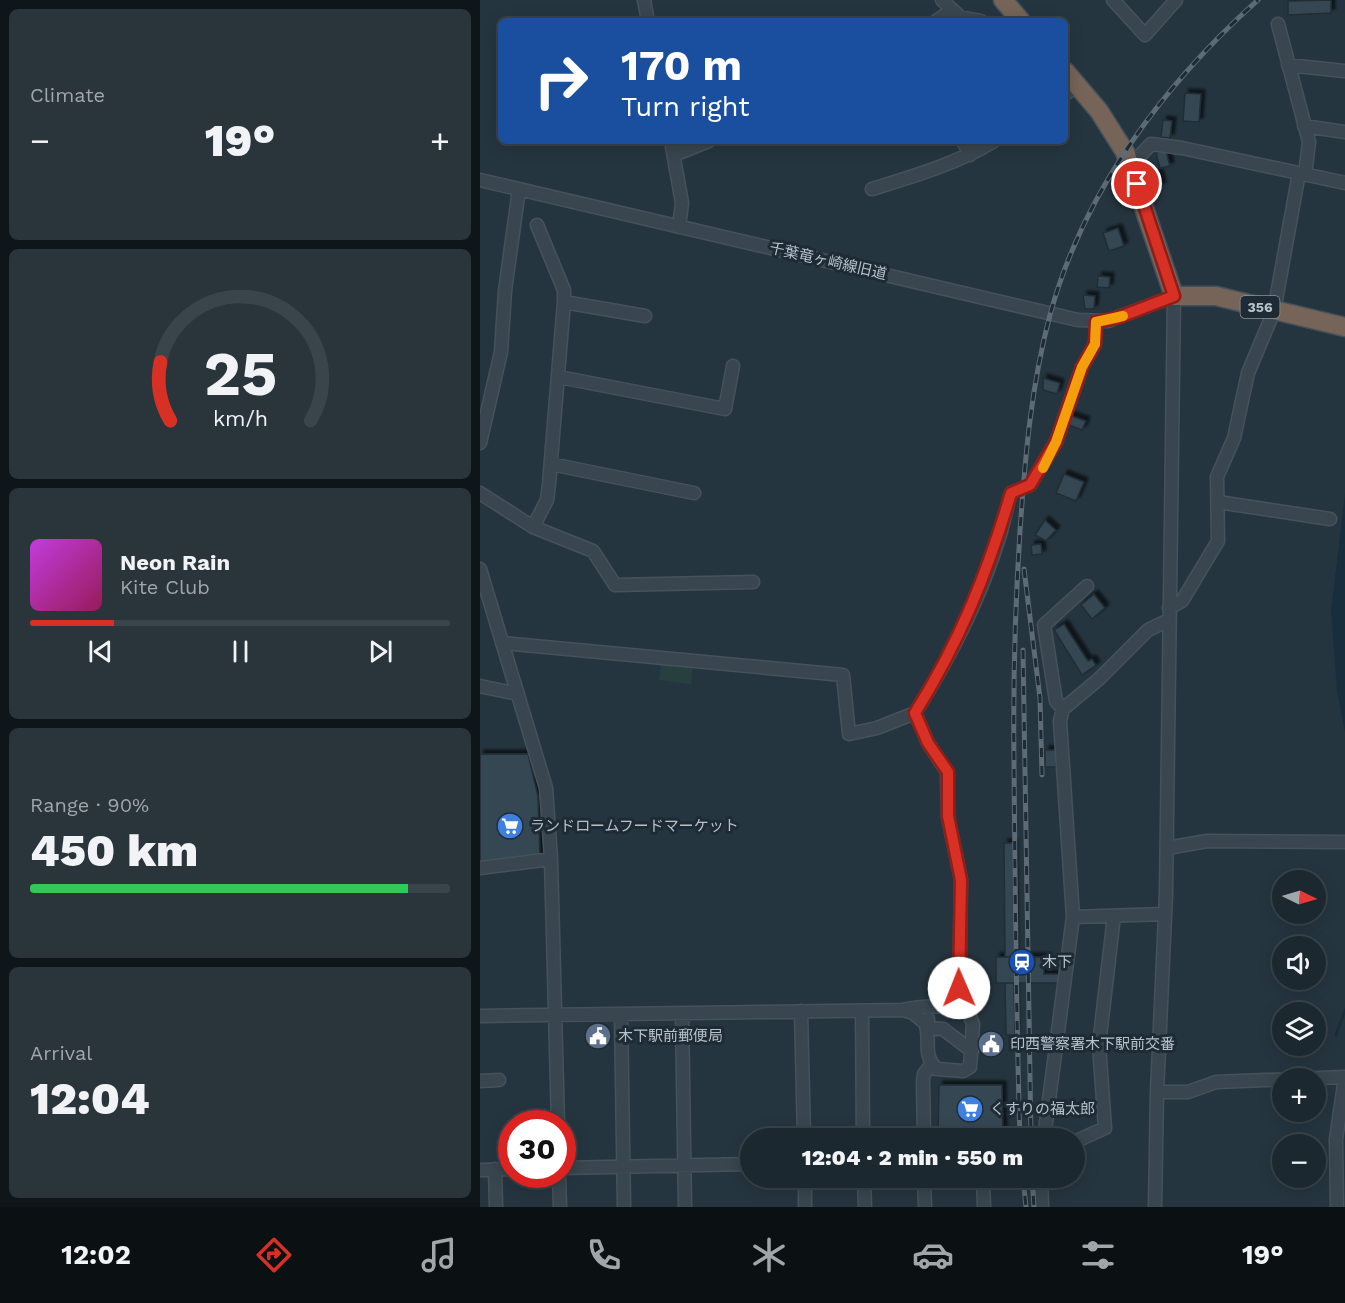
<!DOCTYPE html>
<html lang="en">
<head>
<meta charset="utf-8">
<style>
  :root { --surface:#1c282f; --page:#29343b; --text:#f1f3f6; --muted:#a0a6aa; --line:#3a444b; --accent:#d93025 }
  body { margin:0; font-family:"Work Sans","Noto Sans JP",sans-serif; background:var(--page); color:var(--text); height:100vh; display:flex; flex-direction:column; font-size:22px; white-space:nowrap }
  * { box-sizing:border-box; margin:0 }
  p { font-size:20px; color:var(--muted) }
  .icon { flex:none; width:33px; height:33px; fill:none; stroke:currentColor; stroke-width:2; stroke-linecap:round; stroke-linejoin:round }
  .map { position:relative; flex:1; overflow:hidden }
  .panel { display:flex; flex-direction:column; gap:9px; padding:9px; background:#0f161a; width:480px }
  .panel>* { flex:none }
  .guide { position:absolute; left:18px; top:18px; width:570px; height:126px; border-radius:9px; box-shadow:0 3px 15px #0003,0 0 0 2px var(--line); background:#1a4fa0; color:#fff; overflow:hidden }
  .needle { width:39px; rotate:95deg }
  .buttons { position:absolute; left:792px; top:870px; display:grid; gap:12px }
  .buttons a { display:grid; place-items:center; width:54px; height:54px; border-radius:50%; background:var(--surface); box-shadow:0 3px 15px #0003,0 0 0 2px var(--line); font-size:30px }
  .speed { position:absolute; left:18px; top:1110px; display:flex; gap:12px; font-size:30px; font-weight:700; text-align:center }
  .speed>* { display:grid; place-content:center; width:78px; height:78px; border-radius:50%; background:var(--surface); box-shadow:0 3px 15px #0003,0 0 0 2px var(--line); line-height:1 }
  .speed .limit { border:9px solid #d22; background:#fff; color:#111 }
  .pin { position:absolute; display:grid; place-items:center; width:51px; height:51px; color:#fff; margin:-26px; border:3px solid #fff; border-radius:50%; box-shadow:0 2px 6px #0007 }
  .me { position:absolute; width:66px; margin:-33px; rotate:359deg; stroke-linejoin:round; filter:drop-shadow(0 0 4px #0008) }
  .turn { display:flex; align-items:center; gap:21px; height:126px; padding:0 24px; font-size:27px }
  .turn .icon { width:78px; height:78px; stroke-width:2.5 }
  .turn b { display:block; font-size:42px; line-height:51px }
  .big { font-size:45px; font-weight:800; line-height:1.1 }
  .panel .card { flex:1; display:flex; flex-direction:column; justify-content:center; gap:9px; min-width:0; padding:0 21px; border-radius:9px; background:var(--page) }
  .panel .dial { align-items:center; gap:0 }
  .dial svg { height:156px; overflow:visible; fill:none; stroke:var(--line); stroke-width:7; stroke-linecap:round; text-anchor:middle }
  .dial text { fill:var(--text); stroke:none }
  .song { display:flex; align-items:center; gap:18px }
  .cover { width:72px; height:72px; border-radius:9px; background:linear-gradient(135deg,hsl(290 70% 55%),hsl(330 70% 35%)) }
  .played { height:6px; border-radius:3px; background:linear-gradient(90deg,var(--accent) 20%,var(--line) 20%) }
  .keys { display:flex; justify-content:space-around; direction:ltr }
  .heat { display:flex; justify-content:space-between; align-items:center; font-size:33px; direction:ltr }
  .charge { height:9px; border-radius:4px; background:linear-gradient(90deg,#34c759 90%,var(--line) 0) }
  .trip { position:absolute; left:260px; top:1128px; width:345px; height:60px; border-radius:30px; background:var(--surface); box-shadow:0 3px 15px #0003,0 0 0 2px var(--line); font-weight:800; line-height:60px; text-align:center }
  .menu { display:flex; height:96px; justify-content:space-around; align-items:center; background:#0b1013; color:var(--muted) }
  .menu .icon { width:42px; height:42px }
  .menu .on { color:var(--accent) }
  .menu b { font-size:27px; color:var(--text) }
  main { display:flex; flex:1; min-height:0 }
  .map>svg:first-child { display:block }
  .green { fill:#27403f }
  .water { fill:#182e3d }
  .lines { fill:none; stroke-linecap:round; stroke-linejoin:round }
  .stream { stroke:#182e3d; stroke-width:3 }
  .building { fill:#354753; stroke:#202d36; stroke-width:1.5; filter:url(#shadow) }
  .minor-casing { stroke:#46525b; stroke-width:15 }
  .highway-casing { stroke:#44515a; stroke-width:21 }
  .minor { stroke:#39464f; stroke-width:12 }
  .highway { stroke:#756457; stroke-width:18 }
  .rail-casing { stroke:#5c6b76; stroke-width:5 }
  .rail { stroke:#1e2b34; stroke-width:3; stroke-dasharray:9; stroke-linecap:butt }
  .route-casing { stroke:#8d1f18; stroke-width:15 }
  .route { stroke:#d93025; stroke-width:10 }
  .slow { stroke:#f59e0b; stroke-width:10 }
  .labels { text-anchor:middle; stroke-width:6; stroke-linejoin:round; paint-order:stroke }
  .shield { fill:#1e2b34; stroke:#88949d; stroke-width:1.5 }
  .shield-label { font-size:14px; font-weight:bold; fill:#b6c1ca }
  .street-label { font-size:15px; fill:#b6c1ca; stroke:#1e2b34 }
  .poi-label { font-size:15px; fill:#b6c1ca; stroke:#1e2b34; text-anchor:start }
</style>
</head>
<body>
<main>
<section class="panel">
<div class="card"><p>Climate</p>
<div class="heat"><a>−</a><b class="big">19°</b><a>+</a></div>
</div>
<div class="card dial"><svg viewBox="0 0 100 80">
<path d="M14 69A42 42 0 1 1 86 69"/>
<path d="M14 69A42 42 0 0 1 9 39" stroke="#d93025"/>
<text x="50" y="56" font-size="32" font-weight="700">25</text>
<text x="50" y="72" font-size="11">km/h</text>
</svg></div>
<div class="card">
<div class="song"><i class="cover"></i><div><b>Neon Rain</b><p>Kite Club</p></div></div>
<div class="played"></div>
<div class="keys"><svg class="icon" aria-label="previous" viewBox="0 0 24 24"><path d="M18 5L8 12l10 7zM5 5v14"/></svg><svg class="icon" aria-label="pause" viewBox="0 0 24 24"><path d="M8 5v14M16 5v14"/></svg><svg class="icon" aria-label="next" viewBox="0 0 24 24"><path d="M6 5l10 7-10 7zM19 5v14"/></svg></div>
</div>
<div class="card"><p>Range · 90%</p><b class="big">450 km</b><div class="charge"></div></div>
<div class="card"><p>Arrival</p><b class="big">12:04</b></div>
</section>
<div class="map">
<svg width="865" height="1207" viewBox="0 0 865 1207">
  <defs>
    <filter id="shadow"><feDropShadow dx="4" dy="-4" stdDeviation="1.5" flood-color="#0009"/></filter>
  </defs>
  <rect width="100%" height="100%" fill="#25353f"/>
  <path class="green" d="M182,660l31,3 -2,21 -32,-4z"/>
  <path class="water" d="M865,494v238l-8,-40 -6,-81z"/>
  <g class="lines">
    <path class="stream" d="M856,1035l9,-25"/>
  </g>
  <path class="building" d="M851,0v13l-43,2v-14z
    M705,93l16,1 -2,28 -16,-1z
    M683,120l9,1 -2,17 -9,-1z
    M686,150l4,16 -10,2 -4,-15z
    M679,173l3,13 -15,4 -3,-13z
    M638,228l6,18 -15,5 -6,-18z
    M618,276l12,1 -1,11 -12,-1z
    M603,295l12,1 -1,13h-9z
    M563,378l17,5 -3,11 -14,-4z
    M589,415l17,6 -4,9 -16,-6z
    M584,474l20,8 -8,19 -20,-8z
    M565,520l11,10 -10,11 -11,-6z
    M561,544l1,10 -10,1 -1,-10z
    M614,594l11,14 -13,11 -11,-14z
    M584,624l24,37 4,-2 4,6 -14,10 -28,-45z
    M565,750h11v17h-11z
    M0,754h48l10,42 2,60 -60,7z
    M524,843h9l1,113 -9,1z
    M516,957h48v17h15v9h-63z
    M525,983h9l1,52h-9z
    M459,1085h63l1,53h-61l-4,-5z"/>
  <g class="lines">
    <defs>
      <path id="minor" d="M164,0l4,21
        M462,0l18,17 21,4
        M633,0l32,35 31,-35
        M456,21l15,-10
        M798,24l31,118 -4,33
        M808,65l56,6
        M585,94l13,-8
        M824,126l41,6
        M191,141l11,62 -3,24
        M483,141l7,14
        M194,155l35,-14
        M651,165l20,-21 31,4 163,35
        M0,180l598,140 30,1 66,-25 -8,598 -9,198 -2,115
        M392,189c42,-13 84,-25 122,-48
        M84,302l81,14
        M79,377l166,32 8,-43
        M0,443l21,-91 4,-61 14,-102
        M71,464l143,29
        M0,493l53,34 60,24 22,34 138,-3
        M738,502l112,17
        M53,527l14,-27 2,-16 15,-182v-12l-27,-65
        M0,569l66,219 5,71 7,265
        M689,608l13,-7 36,-60 -1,-64 17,-39 14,-65 26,-62 25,-138
        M22,643l341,32 6,59 28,-6 38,-15
        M0,686l38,8
        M583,709l-7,-8 -12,-76 43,-39
        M687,848l40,-7 138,1
        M0,868l71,-9
        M593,917l92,-3
        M479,1009l2,-129 -13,-63 -1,-45 -19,-29 -13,-30c34,-54 65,-114 84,-175 5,-15 7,-30 12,-45l19,-8 26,-43 26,-75 13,-23 1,-22
        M321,1011l3,127
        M382,1011l1,127
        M202,1013l3,194
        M141,1015l3,192
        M0,1016l423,-6 10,3 12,10c7,17 -4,31 12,46l26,2 7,-4 3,-43 -5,-12c-12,-8 -51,-6 -65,-2
        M448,1019l-1,9 16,1 29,22
        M0,1081l19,-1
        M677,1092h31l28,-10 129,-5
        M444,1138l-1,-57 1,-7 8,-10
        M564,1138l29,-221 -13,-196 3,-12 36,-30 49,-49 21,-10
        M594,1142l31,-14 -6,-83 15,-129
        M82,1168l188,-4
        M15,1169l1,38
        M0,1170l32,-1
        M79,1174l1,33
        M325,1178v29
        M384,1178l1,29
        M444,1178l1,29
        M503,1178l1,29
        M561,1178l1,29
        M857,1207l-1,-68 9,-61"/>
      <path id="highway" d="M523,0l18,21
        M585,71l34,40 26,41 49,144h42l129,31"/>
    </defs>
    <use href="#minor" class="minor-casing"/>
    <use href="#highway" class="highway-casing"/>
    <use href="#minor" class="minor"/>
    <use href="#highway" class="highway"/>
    <defs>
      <path id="rail" d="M544,569l16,129 2,77
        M543,650l8,488
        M540,1138c-4,-125 -5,-251 -6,-376 -1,-77 1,-154 6,-231 5,-73 11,-145 30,-216 33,-123 114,-231 208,-315
        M543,1178l3,29
        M552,1178l2,29"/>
    </defs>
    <use href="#rail" class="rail-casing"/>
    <use href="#rail" class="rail"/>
  </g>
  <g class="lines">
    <defs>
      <path id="route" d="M479,988l2,-108 -13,-64v-44l-20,-29 -13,-30c45,-72 72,-139 96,-220l19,-8 26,-43 26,-75 13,-23 1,-22 21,-4 57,-22 -37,-112"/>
    </defs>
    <use href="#route" class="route-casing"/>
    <use href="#route" class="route"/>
    <path class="slow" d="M563,468l13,-26 26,-75 13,-23 1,-22 27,-6"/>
  </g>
  <defs>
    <symbol id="supermarket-disc" viewBox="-11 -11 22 22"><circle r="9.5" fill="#3f7fe0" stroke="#1e2b34"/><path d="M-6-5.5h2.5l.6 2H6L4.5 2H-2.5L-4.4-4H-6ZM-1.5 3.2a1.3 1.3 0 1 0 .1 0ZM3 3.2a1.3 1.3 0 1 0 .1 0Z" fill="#fff"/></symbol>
    <symbol id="station-disc" viewBox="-11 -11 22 22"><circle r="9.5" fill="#1a4fb4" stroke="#1e2b34"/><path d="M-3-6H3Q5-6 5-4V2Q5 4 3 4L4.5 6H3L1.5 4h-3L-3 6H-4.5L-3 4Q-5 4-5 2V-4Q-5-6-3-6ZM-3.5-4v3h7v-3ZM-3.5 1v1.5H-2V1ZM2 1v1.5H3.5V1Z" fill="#fff"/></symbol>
    <symbol id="civic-disc" viewBox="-11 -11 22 22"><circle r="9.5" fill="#5c6f8a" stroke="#1e2b34"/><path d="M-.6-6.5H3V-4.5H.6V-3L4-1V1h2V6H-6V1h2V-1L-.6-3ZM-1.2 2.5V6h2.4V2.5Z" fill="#fff"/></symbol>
  </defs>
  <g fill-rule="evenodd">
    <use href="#supermarket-disc" x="15" y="811" width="30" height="30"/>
    <use href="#station-disc" x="527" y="947" width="30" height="30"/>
    <use href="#civic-disc" x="103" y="1021" width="30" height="30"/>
    <use href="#civic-disc" x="496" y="1029" width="30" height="30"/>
    <use href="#supermarket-disc" x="475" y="1094" width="30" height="30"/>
  </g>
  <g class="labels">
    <rect class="shield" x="760.5" y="296" width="39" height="22" rx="4.5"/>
    <g class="shield-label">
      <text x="780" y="312">356</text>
    </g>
    <g class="street-label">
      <text transform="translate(348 261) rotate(13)" y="5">千葉竜ヶ崎線旧道</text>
    </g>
    <g class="poi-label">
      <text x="50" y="831">ランドロームフードマーケット</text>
      <text x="562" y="967">木下</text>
      <text x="138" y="1041">木下駅前郵便局</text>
      <text x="530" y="1049">印西警察署木下駅前交番</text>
      <text x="510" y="1114">くすりの福太郎</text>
    </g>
  </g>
</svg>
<div class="buttons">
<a><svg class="needle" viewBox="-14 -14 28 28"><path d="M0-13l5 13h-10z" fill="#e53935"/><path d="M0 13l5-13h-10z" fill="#a0a6aa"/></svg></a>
<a><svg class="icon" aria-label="sound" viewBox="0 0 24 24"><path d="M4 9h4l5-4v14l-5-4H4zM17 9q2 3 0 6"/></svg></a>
<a><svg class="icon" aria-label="layers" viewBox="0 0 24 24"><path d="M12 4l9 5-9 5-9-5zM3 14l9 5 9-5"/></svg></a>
<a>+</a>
<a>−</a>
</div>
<div class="speed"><div class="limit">30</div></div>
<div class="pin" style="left:657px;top:184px;background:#d93025"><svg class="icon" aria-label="arrive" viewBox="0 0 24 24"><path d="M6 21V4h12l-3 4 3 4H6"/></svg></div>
<svg class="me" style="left:479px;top:988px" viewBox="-20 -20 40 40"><circle r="19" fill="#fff"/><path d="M0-13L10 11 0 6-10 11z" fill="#d93025"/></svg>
<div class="trip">12:04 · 2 min · 550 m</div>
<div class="guide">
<div class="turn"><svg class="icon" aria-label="right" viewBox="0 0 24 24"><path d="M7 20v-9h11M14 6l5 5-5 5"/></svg><div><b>170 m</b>Turn right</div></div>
</div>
</div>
</main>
<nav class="menu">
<b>12:02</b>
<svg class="icon on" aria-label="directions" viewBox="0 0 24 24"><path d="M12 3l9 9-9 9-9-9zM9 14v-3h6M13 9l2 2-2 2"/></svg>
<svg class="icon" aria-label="music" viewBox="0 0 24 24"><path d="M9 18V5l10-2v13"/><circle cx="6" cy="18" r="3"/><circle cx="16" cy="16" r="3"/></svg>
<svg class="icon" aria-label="phone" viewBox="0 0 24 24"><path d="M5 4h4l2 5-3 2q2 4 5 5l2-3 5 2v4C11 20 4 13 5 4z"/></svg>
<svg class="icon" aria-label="climate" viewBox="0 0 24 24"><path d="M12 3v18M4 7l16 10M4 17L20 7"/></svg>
<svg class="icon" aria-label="car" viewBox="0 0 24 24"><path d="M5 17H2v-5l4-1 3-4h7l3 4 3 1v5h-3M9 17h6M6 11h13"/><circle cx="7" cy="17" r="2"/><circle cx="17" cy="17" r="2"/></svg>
<svg class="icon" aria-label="filters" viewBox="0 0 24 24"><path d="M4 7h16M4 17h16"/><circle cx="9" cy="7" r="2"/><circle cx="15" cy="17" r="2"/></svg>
<b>19°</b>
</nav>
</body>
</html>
